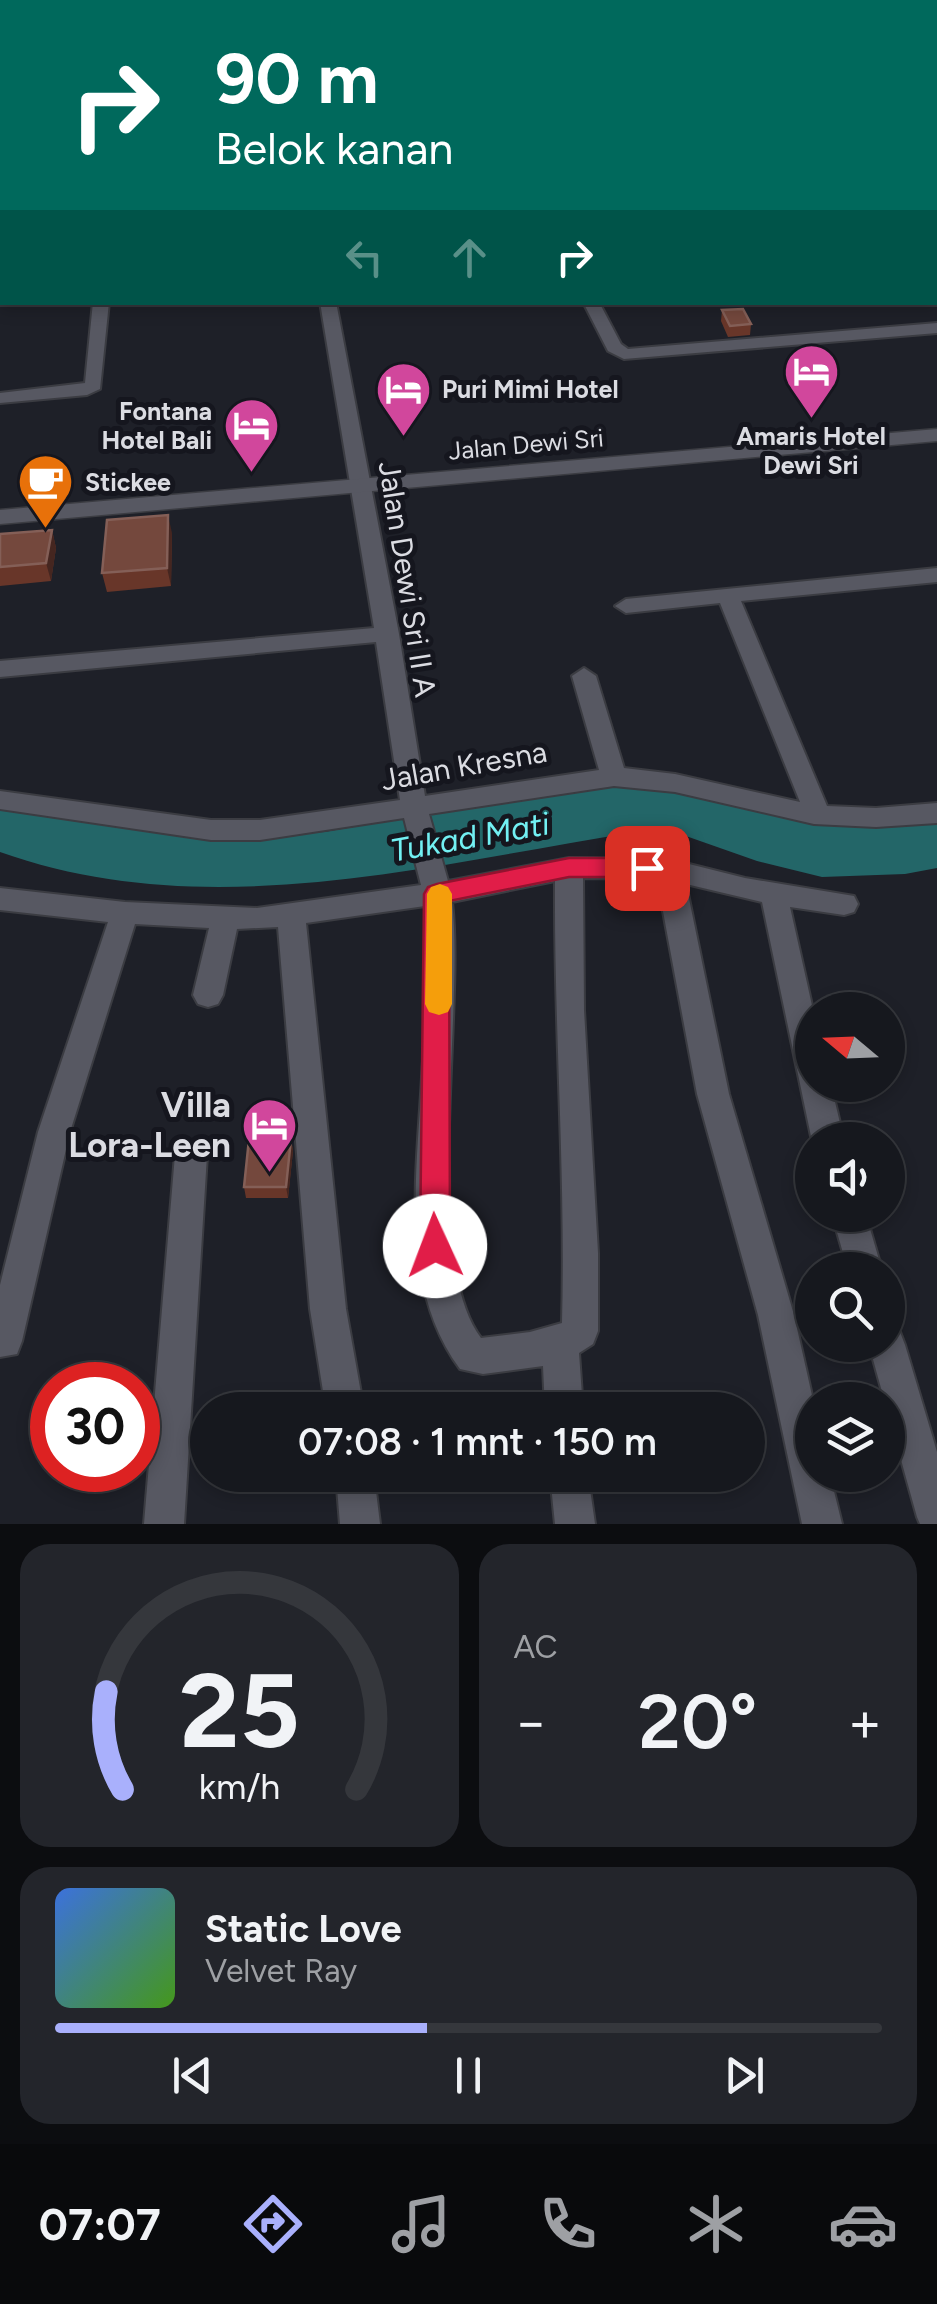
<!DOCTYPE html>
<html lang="id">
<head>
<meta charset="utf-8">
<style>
  :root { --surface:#16181e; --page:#23252b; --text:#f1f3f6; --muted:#9ea0a4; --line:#35373c; --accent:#a9b0fc }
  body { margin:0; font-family:Figtree,sans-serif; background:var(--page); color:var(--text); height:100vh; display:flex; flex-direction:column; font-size:38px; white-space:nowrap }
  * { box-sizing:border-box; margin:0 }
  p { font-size:32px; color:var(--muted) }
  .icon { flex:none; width:55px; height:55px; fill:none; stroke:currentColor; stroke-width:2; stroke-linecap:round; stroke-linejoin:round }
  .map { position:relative; height:1524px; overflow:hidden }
  .side { display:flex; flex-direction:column; gap:20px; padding:20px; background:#0c0d10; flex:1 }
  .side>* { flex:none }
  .banner { position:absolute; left:0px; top:0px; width:938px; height:305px; box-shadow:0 5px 15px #0003,0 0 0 2px var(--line); background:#00695c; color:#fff; overflow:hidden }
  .needle { width:65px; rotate:289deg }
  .tools { position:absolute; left:795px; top:992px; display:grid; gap:20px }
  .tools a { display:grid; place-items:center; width:110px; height:110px; border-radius:50%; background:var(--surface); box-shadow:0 5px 15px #0003,0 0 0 2px var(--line); font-size:50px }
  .speed { position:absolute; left:30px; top:1362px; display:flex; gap:20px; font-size:50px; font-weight:700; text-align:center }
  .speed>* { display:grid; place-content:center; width:130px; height:130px; border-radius:50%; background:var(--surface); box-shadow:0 5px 15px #0003,0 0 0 2px var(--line); line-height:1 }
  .speed .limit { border:15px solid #d22; background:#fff; color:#111 }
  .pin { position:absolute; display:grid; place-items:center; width:85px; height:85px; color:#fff; margin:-42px; border-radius:20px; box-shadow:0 5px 15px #0006 }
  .me { position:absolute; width:110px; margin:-55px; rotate:358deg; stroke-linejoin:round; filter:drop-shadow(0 0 8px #0008) }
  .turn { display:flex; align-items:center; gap:35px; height:210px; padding:0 50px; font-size:45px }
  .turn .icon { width:130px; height:130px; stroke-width:2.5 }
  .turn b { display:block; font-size:70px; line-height:85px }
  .lanes { display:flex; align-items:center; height:95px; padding:0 50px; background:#0003; justify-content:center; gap:50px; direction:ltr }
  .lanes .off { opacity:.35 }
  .big { font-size:75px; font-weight:600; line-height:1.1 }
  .side .widget { flex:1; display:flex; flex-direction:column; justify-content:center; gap:15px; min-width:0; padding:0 35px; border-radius:30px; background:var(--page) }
  .side .dial { align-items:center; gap:0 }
  .dial svg { height:260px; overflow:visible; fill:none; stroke:var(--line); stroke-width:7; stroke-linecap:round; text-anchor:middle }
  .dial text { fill:var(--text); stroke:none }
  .song { display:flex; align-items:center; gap:30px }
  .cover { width:120px; height:120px; border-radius:15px; background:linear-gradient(135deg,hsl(220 70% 55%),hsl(100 70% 35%)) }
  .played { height:10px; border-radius:5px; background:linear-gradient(90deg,var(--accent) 45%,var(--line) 45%) }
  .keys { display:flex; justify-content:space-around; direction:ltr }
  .heat { display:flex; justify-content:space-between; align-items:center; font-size:55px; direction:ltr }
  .side .tiles { flex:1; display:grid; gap:20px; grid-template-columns:1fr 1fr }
  .widget:last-child { grid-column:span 2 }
  .trip { position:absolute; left:190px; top:1392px; width:575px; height:100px; border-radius:50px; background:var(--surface); box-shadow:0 5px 15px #0003,0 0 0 2px var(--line); font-weight:600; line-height:100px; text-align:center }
  .tab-bar { display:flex; height:160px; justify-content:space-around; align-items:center; background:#090a0c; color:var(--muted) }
  .tab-bar .icon { width:70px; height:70px }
  .tab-bar .on { color:var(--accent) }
  .tab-bar b { font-size:45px; color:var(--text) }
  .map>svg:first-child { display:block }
  .water { fill:#236668 }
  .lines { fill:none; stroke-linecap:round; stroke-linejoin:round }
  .minor-casing { stroke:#3b3c42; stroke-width:4 }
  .tertiary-casing { stroke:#3b3c42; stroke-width:3 }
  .secondary-casing { stroke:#3b3c42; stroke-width:3 }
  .trunk-casing { stroke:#3b3c42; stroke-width:3 }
  .minor { fill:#575862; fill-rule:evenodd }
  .tertiary { fill:#575862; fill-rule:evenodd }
  .secondary { fill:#575862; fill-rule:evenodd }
  .trunk { fill:#aa8ec4; fill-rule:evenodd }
  .wall { fill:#683629 }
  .shaded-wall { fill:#452620 }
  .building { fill:#74483d; stroke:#845f57; stroke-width:2.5 }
  .route { fill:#e11d48; stroke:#92132f; stroke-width:2.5 }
  .slow { fill:#f59e0b }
  .labels { text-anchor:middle; stroke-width:10; stroke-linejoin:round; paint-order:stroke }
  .far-poi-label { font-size:25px; font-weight:bold; fill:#dbdce2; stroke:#15161e; text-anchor:start }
  .far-street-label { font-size:25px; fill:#dbdce2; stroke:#15161e }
  .street-label { font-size:30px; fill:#dbdce2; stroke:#15161e }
  .water-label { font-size:32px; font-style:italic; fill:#72f0f3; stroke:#15161e }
  .near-poi-label { font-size:35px; font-weight:bold; fill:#dbdce2; stroke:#15161e; text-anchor:end }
</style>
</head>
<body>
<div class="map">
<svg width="937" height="1524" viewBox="0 0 937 1524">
  <rect width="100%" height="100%" fill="#1e2028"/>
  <path class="water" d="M609,783l328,37v48l-32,6 -83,3 -65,-16 -74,-26 -53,-2c-207,33 -425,92 -630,19v-47l203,34 121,-7z"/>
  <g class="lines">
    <defs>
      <path id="minor" d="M253,0h10v2h-10z
        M0,33h2v6h-2z
        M935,99l2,1v8l-2,-1z
        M935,133h2v8h-2z
        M0,188h2v8h-2z
        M935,194h2v8h-2z
        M0,285h2v10h-2z
        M93,302h16l-9,87 -13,6 -87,8v-10l85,-10z
        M320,302h16l63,332 26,162 174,-26 -27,-94 12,-8 12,8 28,92 51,6 125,28 -80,-199 -94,10 -11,-7 11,-7 311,-31v14l-196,19 86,205 49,2 61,-5v20l-61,4 -62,-3 -139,-32 -61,-6 -185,28 19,67 121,-23 100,1 76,19 109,18 4,8 -4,8 -10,3 -54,-8 23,103 -1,75h19l13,55 -32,1 -50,-239 -76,-18 43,210 65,221 19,85 -1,75h18l12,49h-40l-44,-209 -61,-221 -40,-215 -74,-1 1,132 14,243v78l-5,13 -14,9 4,57h-38l-2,-44 -60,8 -23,-5c-61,-82 -43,-196 -38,-292 4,-57 6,-114 3,-171l-119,17 40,386 18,101h-38l-16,-101 -32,-382 -41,2 -14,66 -5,9 -10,3 -10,-3 -5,-9 16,-67 -74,-4 -65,208 -48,209 -5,13 -17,3v-72l38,-153 70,-210 -108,-12v-22l125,14 132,6 164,-23 -17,-67 -144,22h-49l-211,-31v-18l211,29h49l140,-20 -24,-158 -376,35v-16l374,-33zM555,881c-1,147 11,295 7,442l-32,9 -49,6c-60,-79 -16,-328 -29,-436z
        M583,302h16l22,42 7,5 309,-26v10l-313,26 -16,-8z
        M191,1140l11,5 5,10 -23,369h-40l31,-369 5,-10z
        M832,1215h34l16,55h-34z
        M888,1327l12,5 5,13 32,107v72h-17l-3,-7 -48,-172h19z
        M336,1475h38l6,49h-40z
        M550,1475h38l7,49h-40z"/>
      <path id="tertiary" d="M937,429v12l-937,83v-14z"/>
      <path id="secondary" d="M935,15l2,1v8l-2,-1z"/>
      <path id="trunk" d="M903,0h16l1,2h-15z
        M935,8l2,1v8l-2,-1z"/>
    </defs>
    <use href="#minor" class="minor-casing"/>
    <use href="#tertiary" class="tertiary-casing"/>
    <use href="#secondary" class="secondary-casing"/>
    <use href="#trunk" class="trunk-casing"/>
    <use href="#minor" class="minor"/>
    <use href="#tertiary" class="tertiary"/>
    <use href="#secondary" class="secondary"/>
    <use href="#trunk" class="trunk"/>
  </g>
  <path class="wall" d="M722,310l29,14 -1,11 -22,2 -7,-16z
    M52,530l4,18 -5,33 -51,5v-52z
    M172,533l-1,53 -64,6 -5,-19z
    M291,1139l2,12 -5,47h-42l-2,-11z"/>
  <path class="shaded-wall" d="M168,515l4,18 -1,53 -4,-18z
    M52,530l4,18 -5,33 -5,-18z
    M291,1139l2,12 -5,47 -2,-11z"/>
  <path class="building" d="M743,309l8,15 -21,2 -8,-16z
    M168,515l-1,53 -65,5 5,-53z
    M52,530l-6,33 -46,4v-33z
    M249,1139h42l-5,48h-42z"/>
  <path class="route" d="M569,858h78l9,3 3,7 -3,6 -9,3h-78l-120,24 1,345 -4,10 -11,4 -11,-4 -4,-10 4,-352 4,-7 9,-3z"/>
  <path class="slow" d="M440,884l8,3 4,7v110l-4,8 -9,3 -10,-3 -4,-8 2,-110 4,-7z"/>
  <defs>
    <symbol id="hotel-pin" viewBox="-11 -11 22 30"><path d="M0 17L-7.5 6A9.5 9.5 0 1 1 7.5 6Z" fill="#d1479c" stroke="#15161e"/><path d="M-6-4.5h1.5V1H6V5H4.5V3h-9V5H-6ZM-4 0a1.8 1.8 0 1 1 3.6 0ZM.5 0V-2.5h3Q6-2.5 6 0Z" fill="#fff"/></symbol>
    <symbol id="cafe-pin" viewBox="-11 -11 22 30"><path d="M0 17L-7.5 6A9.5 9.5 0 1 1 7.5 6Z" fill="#e8710a" stroke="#15161e"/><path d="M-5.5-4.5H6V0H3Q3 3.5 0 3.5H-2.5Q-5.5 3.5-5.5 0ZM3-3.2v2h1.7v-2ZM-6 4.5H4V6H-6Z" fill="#fff"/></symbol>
  </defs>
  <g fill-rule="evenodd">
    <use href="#hotel-pin" x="780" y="340" width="63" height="86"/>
    <use href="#hotel-pin" x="372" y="358" width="63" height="86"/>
    <use href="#hotel-pin" x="220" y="394" width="63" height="86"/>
    <use href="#cafe-pin" x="14" y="450" width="63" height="86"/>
    <use href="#hotel-pin" x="238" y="1094" width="63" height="86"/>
  </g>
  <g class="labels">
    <g class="far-poi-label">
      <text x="442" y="398">Puri Mimi Hotel</text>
      <text x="212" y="420" text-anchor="end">Fontana<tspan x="212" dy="29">Hotel Bali</tspan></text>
      <text x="811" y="445" text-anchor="middle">Amaris Hotel<tspan x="811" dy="29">Dewi Sri</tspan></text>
      <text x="85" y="491">Stickee</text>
    </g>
    <g class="far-street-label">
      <text transform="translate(526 444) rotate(-5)" y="9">Jalan Dewi Sri</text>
    </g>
    <g class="street-label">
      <text transform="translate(407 579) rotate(81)" y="10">Jalan Dewi Sri II A</text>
      <text transform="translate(464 766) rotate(-10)" y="10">Jalan Kresna</text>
    </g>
    <g class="water-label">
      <text transform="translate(470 837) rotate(-10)" y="11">Tukad Mati</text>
    </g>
    <g class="near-poi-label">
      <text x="231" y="1117">Villa<tspan x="231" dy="40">Lora-Leen</tspan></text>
    </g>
  </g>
</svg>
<div class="tools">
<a><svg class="needle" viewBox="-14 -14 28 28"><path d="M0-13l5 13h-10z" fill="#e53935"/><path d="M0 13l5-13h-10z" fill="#9ea0a4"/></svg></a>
<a><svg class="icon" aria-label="sound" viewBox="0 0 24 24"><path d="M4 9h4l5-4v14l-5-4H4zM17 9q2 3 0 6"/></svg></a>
<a><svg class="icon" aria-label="search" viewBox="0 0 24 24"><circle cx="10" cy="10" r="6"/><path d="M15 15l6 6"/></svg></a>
<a><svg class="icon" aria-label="layers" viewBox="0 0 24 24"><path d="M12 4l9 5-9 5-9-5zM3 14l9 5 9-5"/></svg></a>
</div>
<div class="speed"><div class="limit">30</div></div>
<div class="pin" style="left:647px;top:868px;background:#d93025"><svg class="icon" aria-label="arrive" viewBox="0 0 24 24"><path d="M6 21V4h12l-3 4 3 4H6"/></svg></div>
<svg class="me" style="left:435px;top:1246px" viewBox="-20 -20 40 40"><circle r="19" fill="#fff"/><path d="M0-13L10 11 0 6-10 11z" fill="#e11d48"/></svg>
<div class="trip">07:08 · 1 mnt · 150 m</div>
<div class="banner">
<div class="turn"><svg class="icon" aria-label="right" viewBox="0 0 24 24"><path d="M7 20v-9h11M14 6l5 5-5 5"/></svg><div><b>90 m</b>Belok kanan</div></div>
<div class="lanes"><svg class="icon off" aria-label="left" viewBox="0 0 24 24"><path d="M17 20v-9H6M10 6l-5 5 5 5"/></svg><svg class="icon off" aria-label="ahead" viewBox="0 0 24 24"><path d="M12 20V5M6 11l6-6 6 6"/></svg><svg class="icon" aria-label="right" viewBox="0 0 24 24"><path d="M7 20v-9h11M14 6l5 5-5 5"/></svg></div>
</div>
</div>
<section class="side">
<div class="tiles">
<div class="widget dial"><svg viewBox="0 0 100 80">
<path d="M14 69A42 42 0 1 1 86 69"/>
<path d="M14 69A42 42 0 0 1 9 39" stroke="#a9b0fc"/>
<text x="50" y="56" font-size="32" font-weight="700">25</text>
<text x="50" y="72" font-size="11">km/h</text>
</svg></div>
<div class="widget"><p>AC</p>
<div class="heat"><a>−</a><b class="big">20°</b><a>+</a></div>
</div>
<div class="widget">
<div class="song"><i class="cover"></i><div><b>Static Love</b><p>Velvet Ray</p></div></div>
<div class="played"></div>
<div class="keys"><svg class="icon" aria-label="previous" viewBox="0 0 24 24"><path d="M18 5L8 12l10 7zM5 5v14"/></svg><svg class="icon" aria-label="pause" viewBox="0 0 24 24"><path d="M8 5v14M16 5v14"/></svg><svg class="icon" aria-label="next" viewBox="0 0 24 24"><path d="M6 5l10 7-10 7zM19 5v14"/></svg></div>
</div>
</div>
</section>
<nav class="tab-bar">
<b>07:07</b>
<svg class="icon on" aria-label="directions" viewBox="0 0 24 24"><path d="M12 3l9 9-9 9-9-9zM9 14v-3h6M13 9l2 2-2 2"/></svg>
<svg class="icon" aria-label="music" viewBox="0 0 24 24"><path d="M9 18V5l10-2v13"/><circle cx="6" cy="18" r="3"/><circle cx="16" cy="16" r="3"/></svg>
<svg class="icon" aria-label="phone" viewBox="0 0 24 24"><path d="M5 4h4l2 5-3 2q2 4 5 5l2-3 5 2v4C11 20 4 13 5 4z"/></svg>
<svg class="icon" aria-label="climate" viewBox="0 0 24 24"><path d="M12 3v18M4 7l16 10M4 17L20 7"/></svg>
<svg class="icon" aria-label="car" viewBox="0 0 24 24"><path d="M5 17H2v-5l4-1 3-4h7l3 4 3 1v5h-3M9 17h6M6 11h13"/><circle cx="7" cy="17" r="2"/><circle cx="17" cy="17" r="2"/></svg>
</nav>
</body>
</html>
